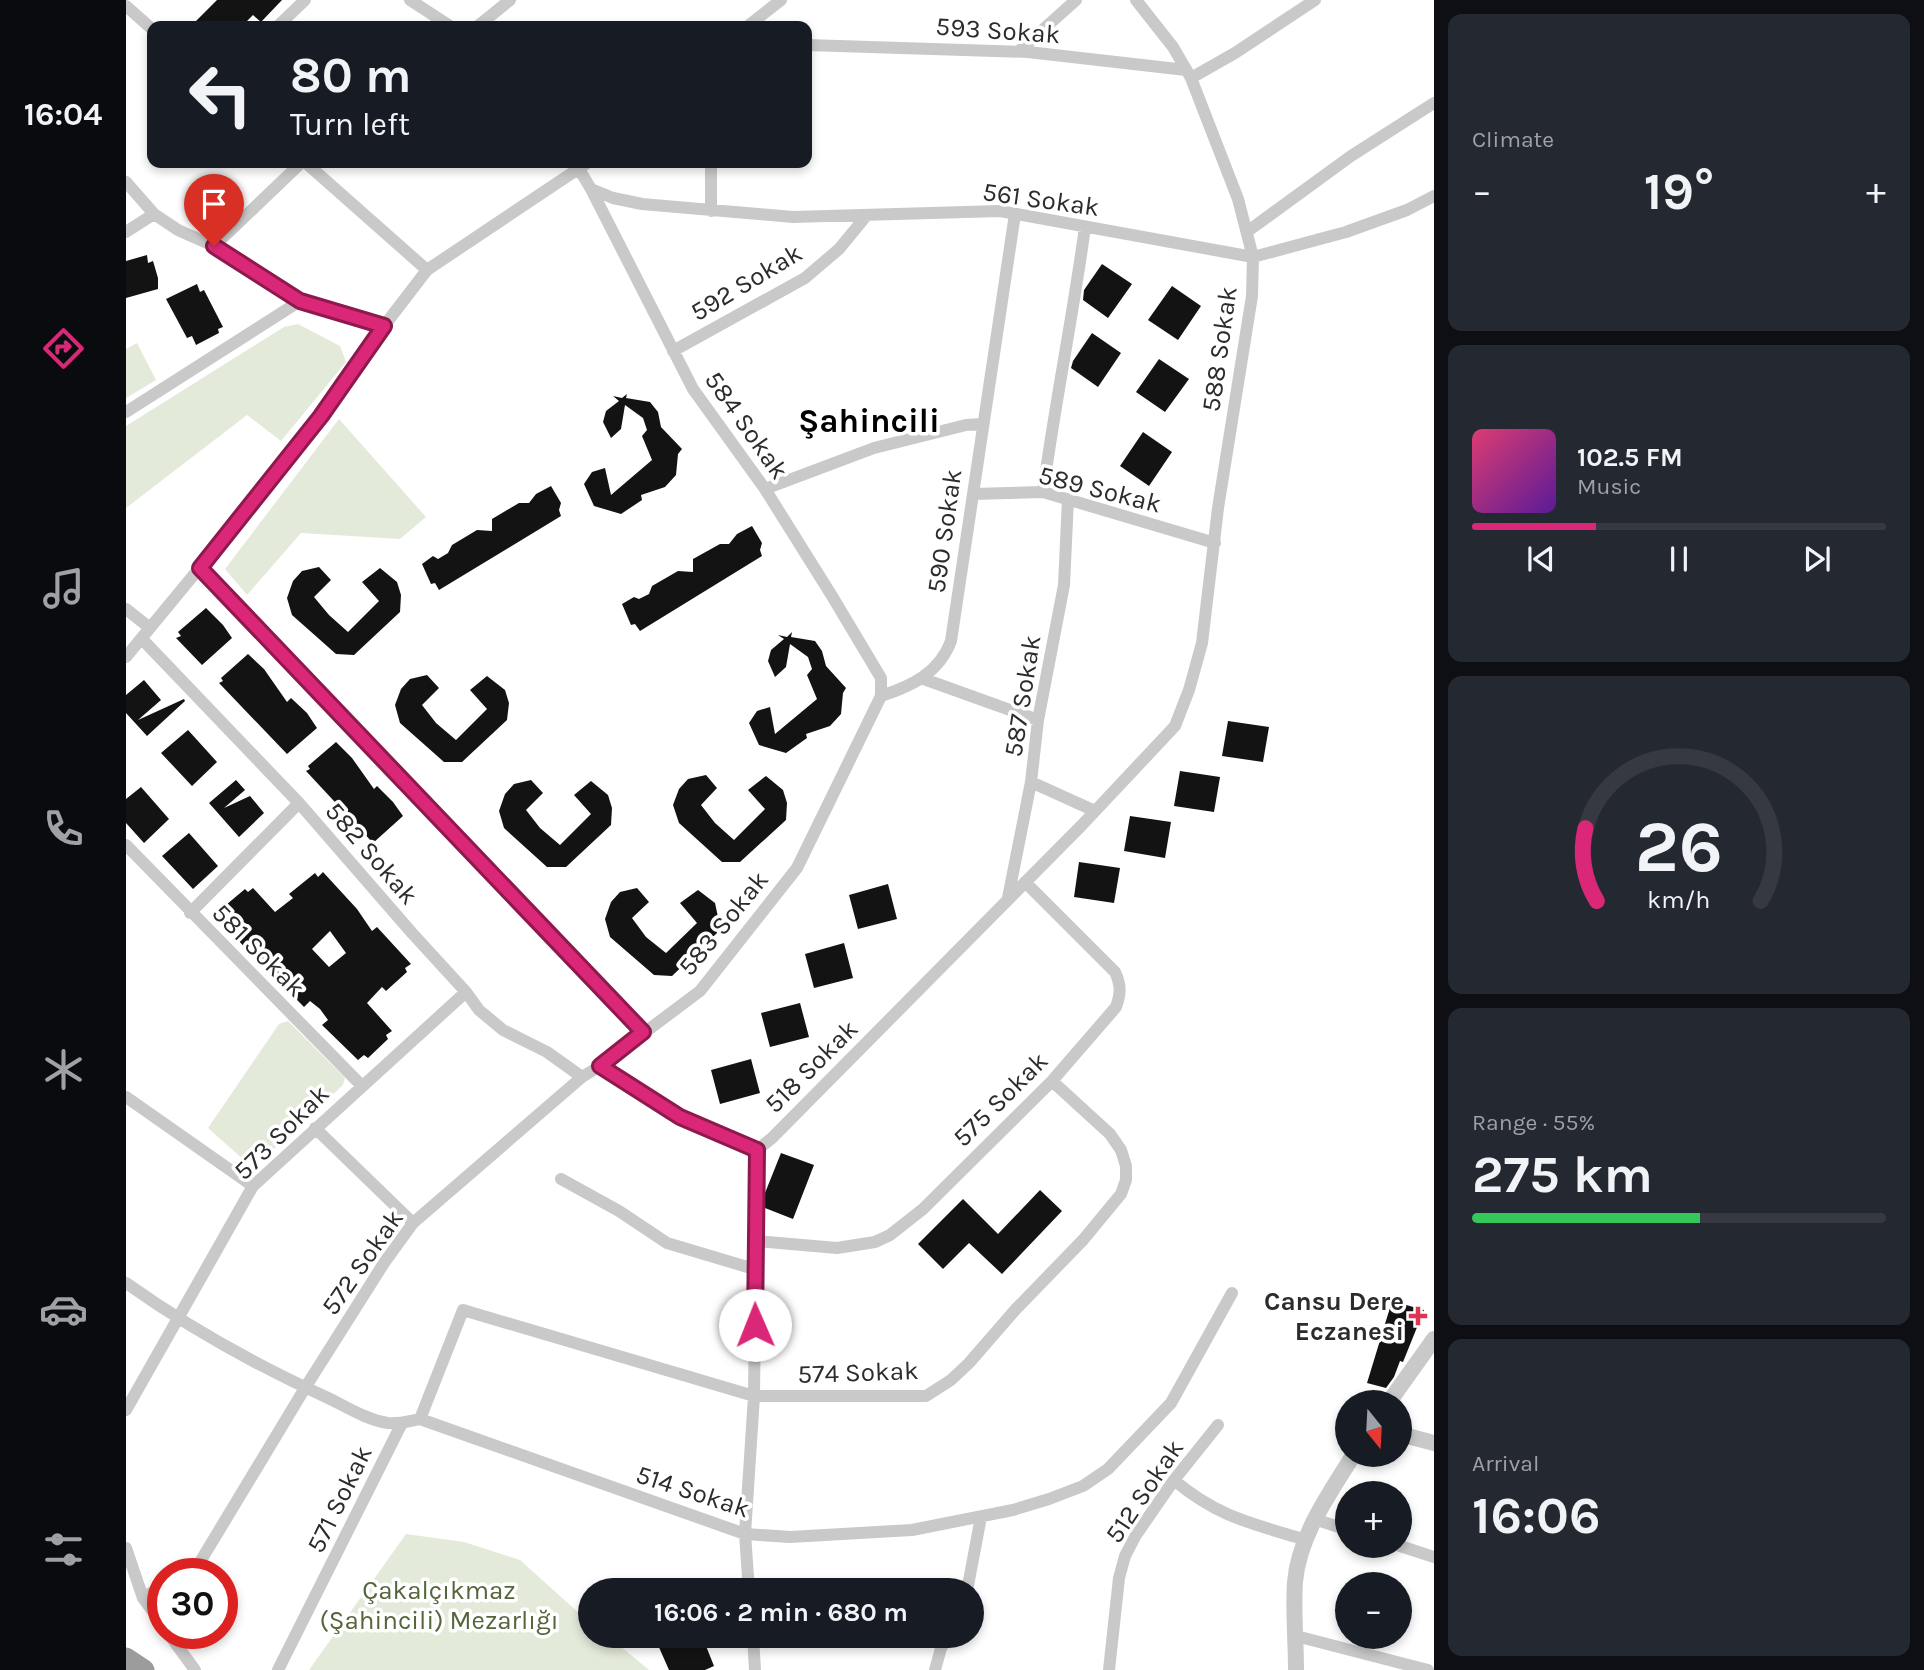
<!DOCTYPE html>
<html lang="en">
<head>
<meta charset="utf-8">
<style>
  :root { --surface:#171b24; --page:#242831; --text:#f1f3f6; --muted:#9ea1a6; --line:#363941; --accent:#db2777 }
  body { margin:0; font-family:Karla,sans-serif; background:var(--page); color:var(--text); height:100vh; display:flex; flex-direction:column; font-size:26px; white-space:nowrap }
  * { box-sizing:border-box; margin:0 }
  p { font-size:23px; color:var(--muted) }
  .icon { flex:none; width:38px; height:38px; fill:none; stroke:currentColor; stroke-width:2; stroke-linecap:round; stroke-linejoin:round }
  .map { position:relative; flex:1; overflow:hidden }
  .side { display:flex; flex-direction:column; gap:14px; padding:14px; background:#0d0f14; width:490px }
  .side>* { flex:none }
  .banner { position:absolute; left:21px; top:21px; width:665px; height:147px; border-radius:14px; box-shadow:0 4px 10px #0003; background:#171b24; color:var(--text); overflow:hidden }
  .needle { width:46px; rotate:162deg }
  .fabs { position:absolute; left:1209px; top:1390px; display:grid; gap:14px }
  .fabs a { display:grid; place-items:center; width:77px; height:77px; border-radius:50%; background:var(--surface); box-shadow:0 4px 10px #0003; font-size:35px }
  .speed { position:absolute; left:21px; top:1558px; display:flex; gap:14px; font-size:35px; font-weight:700; text-align:center }
  .speed>* { display:grid; place-content:center; width:91px; height:91px; border-radius:50%; background:var(--surface); box-shadow:0 4px 10px #0003; line-height:1 }
  .speed .limit { border:10px solid #d22; background:#fff; color:#111 }
  .pin { position:absolute; display:grid; place-items:center; width:60px; height:60px; color:#fff; margin:-72px -30px; border-radius:50% 50% 50% 0; rotate:-45deg; box-shadow:0 0 7px #0007 }
  .pin .icon { rotate:45deg }
  .me { position:absolute; width:77px; margin:-38px; rotate:359deg; stroke-linejoin:round; filter:drop-shadow(0 0 5px #0008) }
  .turn { display:flex; align-items:center; gap:24px; height:147px; padding:0 28px; font-size:32px }
  .turn .icon { width:91px; height:91px; stroke-width:2.5 }
  .turn b { display:block; font-size:49px; line-height:60px }
  .big { font-size:52px; font-weight:700; line-height:1.1 }
  .side .widget { flex:1; display:flex; flex-direction:column; justify-content:center; gap:10px; min-width:0; padding:0 24px; border-radius:14px; background:var(--page) }
  .side .dial { align-items:center; gap:0 }
  .dial svg { height:182px; overflow:visible; fill:none; stroke:var(--line); stroke-width:7; stroke-linecap:round; text-anchor:middle }
  .dial text { fill:var(--text); stroke:none }
  .song { display:flex; align-items:center; gap:21px }
  .cover { width:84px; height:84px; border-radius:10px; background:linear-gradient(135deg,hsl(340 70% 55%),hsl(270 70% 35%)) }
  .played { height:7px; border-radius:4px; background:linear-gradient(90deg,var(--accent) 30%,var(--line) 30%) }
  .keys { display:flex; justify-content:space-around; direction:ltr }
  .heat { display:flex; justify-content:space-between; align-items:center; font-size:38px; direction:ltr }
  .charge { height:10px; border-radius:5px; background:linear-gradient(90deg,#34c759 55%,var(--line) 0) }
  .trip { position:absolute; left:452px; top:1578px; width:406px; height:70px; border-radius:35px; background:var(--surface); box-shadow:0 4px 10px #0003; font-weight:700; line-height:70px; text-align:center }
  main { display:flex; flex:1; min-height:0 }
  .dock { display:flex; flex-direction:column; width:126px; justify-content:space-around; align-items:center; background:#090b0e; color:var(--muted) }
  .dock .icon { width:49px; height:49px }
  .dock .current { color:var(--accent) }
  .dock b { font-size:32px; color:var(--text) }
  .map>svg:first-child { display:block }
  .green { fill:#e4eada }
  .building { fill:#131313; fill-rule:evenodd }
  .lines { fill:none; stroke-linecap:round; stroke-linejoin:round }
  .minor { stroke:#c9c9c9; stroke-width:12 }
  .tertiary { stroke:#c9c9c9; stroke-width:16 }
  .trunk { stroke:#9c9c9c; stroke-width:21 }
  .route-casing { stroke:#8e194d; stroke-width:18 }
  .route { stroke:#db2777; stroke-width:12 }
  .poi-dot { fill:#dd3552; stroke:#fff; stroke-width:2.5 }
  .labels { text-anchor:middle; stroke-width:7; stroke-linejoin:round; paint-order:stroke }
  .street-label { font-size:26px; fill:#2c2c2c; stroke:#fff }
  .poi-label { font-size:26px; font-weight:bold; fill:#2c2c2c; stroke:#fff; text-anchor:end }
  .park-label { font-size:26px; fill:#54663c; stroke:#fff }
  .district-label { font-size:33px; font-weight:bold; fill:#000; stroke:#fff }
</style>
</head>
<body>
<main>
<nav class="dock">
<b>16:04</b>
<svg class="icon current" aria-label="directions" viewBox="0 0 24 24"><path d="M12 3l9 9-9 9-9-9zM9 14v-3h6M13 9l2 2-2 2"/></svg>
<svg class="icon" aria-label="music" viewBox="0 0 24 24"><path d="M9 18V5l10-2v13"/><circle cx="6" cy="18" r="3"/><circle cx="16" cy="16" r="3"/></svg>
<svg class="icon" aria-label="phone" viewBox="0 0 24 24"><path d="M5 4h4l2 5-3 2q2 4 5 5l2-3 5 2v4C11 20 4 13 5 4z"/></svg>
<svg class="icon" aria-label="climate" viewBox="0 0 24 24"><path d="M12 3v18M4 7l16 10M4 17L20 7"/></svg>
<svg class="icon" aria-label="car" viewBox="0 0 24 24"><path d="M5 17H2v-5l4-1 3-4h7l3 4 3 1v5h-3M9 17h6M6 11h13"/><circle cx="7" cy="17" r="2"/><circle cx="17" cy="17" r="2"/></svg>
<svg class="icon" aria-label="filters" viewBox="0 0 24 24"><path d="M4 7h16M4 17h16"/><circle cx="9" cy="7" r="2"/><circle cx="15" cy="17" r="2"/></svg>
</nav>
<div class="map">
<svg width="1308" height="1670" viewBox="0 0 1308 1670">
  <rect width="100%" height="100%" fill="#fff"/>
  <path class="green" d="M172,324l42,22 6,16 -65,79 -34,-26 -121,93v-82l158,-99z
    M11,343l19,37 -30,18v-49z
    M213,419l87,98 -26,22 -99,-6 -54,62 -22,-26z
    M162,1021l57,57 -2,7 -82,76h-16l-37,-33 71,-104z
    M280,1534l58,8 56,18 70,63v13h18l41,34h-340z"/>
  <path class="building" d="M91,0h65l-21,22 -8,-7 -11,11h-51z
    M21,255l1,8 5,-2 5,17v11l-32,9v-37z
    M976,264l30,20 -24,34 -25,-18 1,-10z
    M71,284l3,8 4,-2 19,37 -5,2 1,4 -23,12 -4,-9 -5,2 -21,-39z
    M1046,286l29,20 -23,34 -30,-20z
    M966,333l29,20 -23,34 -27,-19 2,-7z
    M1033,359l30,20 -24,33 -29,-20z
    M501,394l-1,4 24,4 8,10 3,15 21,22 -4,5 -2,21 -11,12 -24,8 1,5 -21,14 -27,-8 -10,-22 8,-12 13,-4 6,27 41,-35 -10,-24 5,-6 -4,-12 -18,-13 -4,24 -10,9 -8,-16 3,-11 13,-10 -6,-5 9,2z
    M1017,432l29,20 -23,34 -29,-20z
    M425,486l10,17 -2,7 2,6 -122,74 -4,-7 -4,1 -9,-20 11,-8 5,3 10,-6 4,-8 25,-15 15,1v-12l27,-16h10l7,-9z
    M626,526l10,17 -2,7 2,6 -122,75 -5,-7 -4,1 -9,-21 12,-7 5,2 10,-5 3,-8 26,-15 15,1v-13l27,-15h9l8,-10z
    M193,567l12,13 -17,17 15,18 19,17 31,-31 -17,-19 18,-14 17,14 4,13 -1,17 -46,43 -18,-1 -44,-39 -5,-17 6,-17 9,-10z
    M80,608l17,17 9,13 -30,27 -26,-27 5,-2 -3,-4z
    M666,632l-1,5 24,4 7,10 4,15 20,22 -3,5 -2,21 -11,12 -24,8 1,4 -21,15 -27,-8 -10,-22 8,-12 13,-4 5,27 42,-35 -10,-24 5,-6 -4,-12 -18,-13 -4,23 -11,10 -7,-16 3,-11 13,-11 -6,-4 9,2z
    M122,654l16,15 23,33 4,-4 16,15 10,15 -30,26 -68,-71 4,-2 -2,-3z
    M301,675l12,13 -17,17 14,18 20,17 31,-31 -17,-19 17,-14 18,14 4,13 -2,17 -45,42h-18l-44,-39 -5,-18 6,-16 9,-10z
    M18,680l17,20 -23,20 46,-21 1,2 -38,35 -21,-23v-18z
    M1102,721l41,6 -6,35 -41,-6z
    M62,730l29,32 -25,24 -31,-33z
    M210,742l16,16 22,31 3,-3 16,16 10,14 -30,27 -67,-72 4,-2 -2,-3z
    M1054,771l40,6 -6,35 -40,-6z
    M580,775l11,13 -16,17 14,18 19,17 31,-31 -17,-19 18,-14 17,14 4,13 -1,17 -46,42h-18l-43,-39 -6,-18 6,-16 9,-10z
    M110,780l9,10 -21,18 26,-12 14,17 -25,24 -30,-34z
    M405,780l12,13 -17,17 14,18 20,17 31,-31 -17,-19 17,-14 17,14 4,13 -1,17 -45,42h-19l-43,-39 -5,-17 6,-17 9,-10z
    M15,787l28,32 -25,24 -18,-20v-24z
    M1004,816l41,6 -6,36 -41,-7z
    M63,833l29,33 -25,23 -31,-33z
    M953,862l41,6 -6,35 -40,-6z
    M197,872l34,37 15,22 5,-4 34,37 -6,4 2,4 -21,19 -4,-4 -15,16 25,28 -6,4 2,4 -20,19 -4,-3 -6,5 -36,-35 6,-5 -8,-11 -10,-8 -6,6 -87,-88 6,-5 -3,-4 25,-21 3,3 5,-4 22,24 18,-14 -4,-4 26,-21 3,4zM204,931l16,22 -17,14 -17,-18z
    M762,884l9,35 -39,10 -9,-34z
    M511,888l12,14 -17,16 14,19 20,16 31,-30 -17,-20 18,-13 17,13 3,14 -1,16 -45,43 -18,-1 -44,-38 -5,-18 6,-17 9,-10z
    M718,943l9,35 -39,10 -9,-34z
    M674,1003l9,34 -39,10 -9,-34z
    M625,1059l9,34 -40,11 -9,-34z
    M655,1153l33,12 -21,54 -28,-11v-15z
    M914,1190l22,21 -60,63 -33,-31 -26,26 -25,-25 45,-45 35,35z
    M1266,1301l32,9 -21,52 -3,-1 -6,16 -8,11 -19,-5z
    M528,1636h48l12,30 -9,4h-36z"/>
  <g class="lines">
    <path class="minor" d="M284,0l40,26
      M0,6l26,23
      M152,26l27,-26
      M352,26l32,-26
      M622,26l33,-26
      M681,45l221,7 158,18
      M893,51l57,-51
      M1065,78l44,-25 80,-53
      M180,163l121,107
      M0,182l28,32 24,16 36,16 86,55 84,25
      M465,189l22,9 29,6 151,13 207,-6 253,46 93,-25 61,-22 27,-14
      M585,211v-48
      M1122,231l103,-75 83,-53
      M0,232l28,-18
      M88,246l87,-83
      M547,351l132,-73 34,-29 28,-34
      M0,412l174,-111
      M639,489l109,-41 92,-23 16,-1
      M917,492c12,-89 30,-176 42,-265
      M847,494l70,-2 172,51
      M74,568l444,464
      M0,609l24,19
      M16,639l157,164 113,130 54,59 13,18 24,20 44,22 35,25
      M0,657l85,-103 110,-138 63,-90 43,-56 160,-107
      M795,678l117,42
      M755,696c31,-10 58,-23 70,-55l64,-427
      M905,782l64,29
      M0,845l236,241
      M882,898l23,-116 7,-62 26,-135 4,-86
      M64,913l109,-110
      M474,1066l79,51 78,33
      M0,1097l127,89
      M189,1128l98,95
      M435,1179l58,32 48,32 87,26
      M629,1241l82,7 38,-6 15,-7 33,-26 129,-128 64,-74c5,-14 5,-22 -1,-35l-90,-90
      M0,1283c63,45 132,83 202,115 19,9 39,22 60,25 12,1 21,-2 32,-4l325,115 45,3 122,-7 101,-20 36,-11 34,-13 25,-17 63,-66 61,-110
      M0,1410l127,-224 213,-194
      M294,1419l43,-109 291,86h172l25,-16 18,-17 47,-54 67,-69 38,-46 5,-14v-14l-5,-16 -11,-16 -58,-53
      M1048,1480c43,37 80,44 132,60
      M1188,1519l34,11
      M1271,1545l37,12
      M0,1548l17,50 20,27
      M56,1573l18,-11 105,-174 79,-125 29,-40 169,-146 18,-11 100,-75 97,-123 84,-172v-18l-49,-82 -67,-107 -72,-100 -102,-200 -12,-20
      M623,1591l-4,-57 9,-138 3,-246 15,-12 310,-313 93,-99 14,-36 13,-47 16,-135 34,-212 1,-39 -15,-58 -47,-121 -18,-31 -37,-47
      M841,1591l14,-74
      M17,1598l20,-12
      M42,1633l27,37
      M627,1636l2,34
      M1170,1636l132,34
      M152,1670l124,-247
      M809,1670l6,-22 8,-12
      M983,1670l10,-92 6,-22 11,-21 38,-55 44,-55"/>
    <path class="tertiary" d="M1263,1402l45,-63
      M1274,1434l34,9
      M1170,1670c0,-29 -3,-59 -1,-88 4,-47 35,-89 59,-128"/>
    <path class="trunk" d="M0,1658l18,12"/>
  </g>
  <g class="lines">
    <defs>
      <path id="route" d="M88,246l86,55 84,25 -63,90 -121,152 443,464 -43,34 80,51 77,33 -2,175"/>
    </defs>
    <use href="#route" class="route-casing"/>
    <use href="#route" class="route"/>
  </g>
  <path class="poi-dot" d="M1288.5 1305.5h7v7h7v7h-7v7h-7v-7h-7v-7h7z"/>
  <g class="labels">
    <g class="street-label">
      <text transform="translate(872 30) rotate(4)" y="9">593 Sokak</text>
      <text transform="translate(915 199) rotate(8)" y="9">561 Sokak</text>
      <text transform="translate(620 282) rotate(-31)" y="9">592 Sokak</text>
      <text transform="translate(1093 349) rotate(-82)" y="9">588 Sokak</text>
      <text transform="translate(621 425) rotate(55)" y="9">584 Sokak</text>
      <text transform="translate(974 489) rotate(14)" y="9">589 Sokak</text>
      <text transform="translate(818 531) rotate(-82)" y="9">590 Sokak</text>
      <text transform="translate(896 696) rotate(-81)" y="9">587 Sokak</text>
      <text transform="translate(246 853) rotate(49)" y="9">582 Sokak</text>
      <text transform="translate(597 923) rotate(-51)" y="9">583 Sokak</text>
      <text transform="translate(133 950) rotate(45)" y="9">581 Sokak</text>
      <text transform="translate(685 1066) rotate(-45)" y="9">518 Sokak</text>
      <text transform="translate(874 1099) rotate(-45)" y="9">575 Sokak</text>
      <text transform="translate(155 1132) rotate(-45)" y="9">573 Sokak</text>
      <text transform="translate(236 1262) rotate(-55)" y="9">572 Sokak</text>
      <text transform="translate(732 1372) rotate(-2)" y="9">574 Sokak</text>
      <text transform="translate(567 1491) rotate(18)" y="9">514 Sokak</text>
      <text transform="translate(1018 1491) rotate(-56)" y="9">512 Sokak</text>
      <text transform="translate(213 1499) rotate(-64)" y="9">571 Sokak</text>
    </g>
    <g class="poi-label">
      <text x="1278" y="1310">Cansu Dere<tspan x="1278" dy="30">Eczanesi</tspan></text>
    </g>
    <g class="park-label">
      <text x="313" y="1599">Çakalçıkmaz<tspan x="313" dy="30">(Şahincili) Mezarlığı</tspan></text>
    </g>
    <g class="district-label">
      <text x="743" y="432">Şahincili</text>
    </g>
  </g>
</svg>
<div class="fabs">
<a><svg class="needle" viewBox="-14 -14 28 28"><path d="M0-13l5 13h-10z" fill="#e53935"/><path d="M0 13l5-13h-10z" fill="#9ea1a6"/></svg></a>
<a>+</a>
<a>−</a>
</div>
<div class="speed"><div class="limit">30</div></div>
<div class="pin" style="left:88px;top:246px;background:#d93025"><svg class="icon" aria-label="arrive" viewBox="0 0 24 24"><path d="M6 21V4h12l-3 4 3 4H6"/></svg></div>
<svg class="me" style="left:629px;top:1325px" viewBox="-20 -20 40 40"><circle r="19" fill="#fff"/><path d="M0-13L10 11 0 6-10 11z" fill="#db2777"/></svg>
<div class="trip">16:06 · 2 min · 680 m</div>
<div class="banner">
<div class="turn"><svg class="icon" aria-label="left" viewBox="0 0 24 24"><path d="M17 20v-9H6M10 6l-5 5 5 5"/></svg><div><b>80 m</b>Turn left</div></div>
</div>
</div>
<section class="side">
<div class="widget"><p>Climate</p>
<div class="heat"><a>−</a><b class="big">19°</b><a>+</a></div>
</div>
<div class="widget">
<div class="song"><i class="cover"></i><div><b>102.5 FM</b><p>Music</p></div></div>
<div class="played"></div>
<div class="keys"><svg class="icon" aria-label="previous" viewBox="0 0 24 24"><path d="M18 5L8 12l10 7zM5 5v14"/></svg><svg class="icon" aria-label="pause" viewBox="0 0 24 24"><path d="M8 5v14M16 5v14"/></svg><svg class="icon" aria-label="next" viewBox="0 0 24 24"><path d="M6 5l10 7-10 7zM19 5v14"/></svg></div>
</div>
<div class="widget dial"><svg viewBox="0 0 100 80">
<path d="M14 69A42 42 0 1 1 86 69"/>
<path d="M14 69A42 42 0 0 1 9 37" stroke="#db2777"/>
<text x="50" y="56" font-size="32" font-weight="700">26</text>
<text x="50" y="72" font-size="11">km/h</text>
</svg></div>
<div class="widget"><p>Range · 55%</p><b class="big">275 km</b><div class="charge"></div></div>
<div class="widget"><p>Arrival</p><b class="big">16:06</b></div>
</section>
</main>
</body>
</html>
